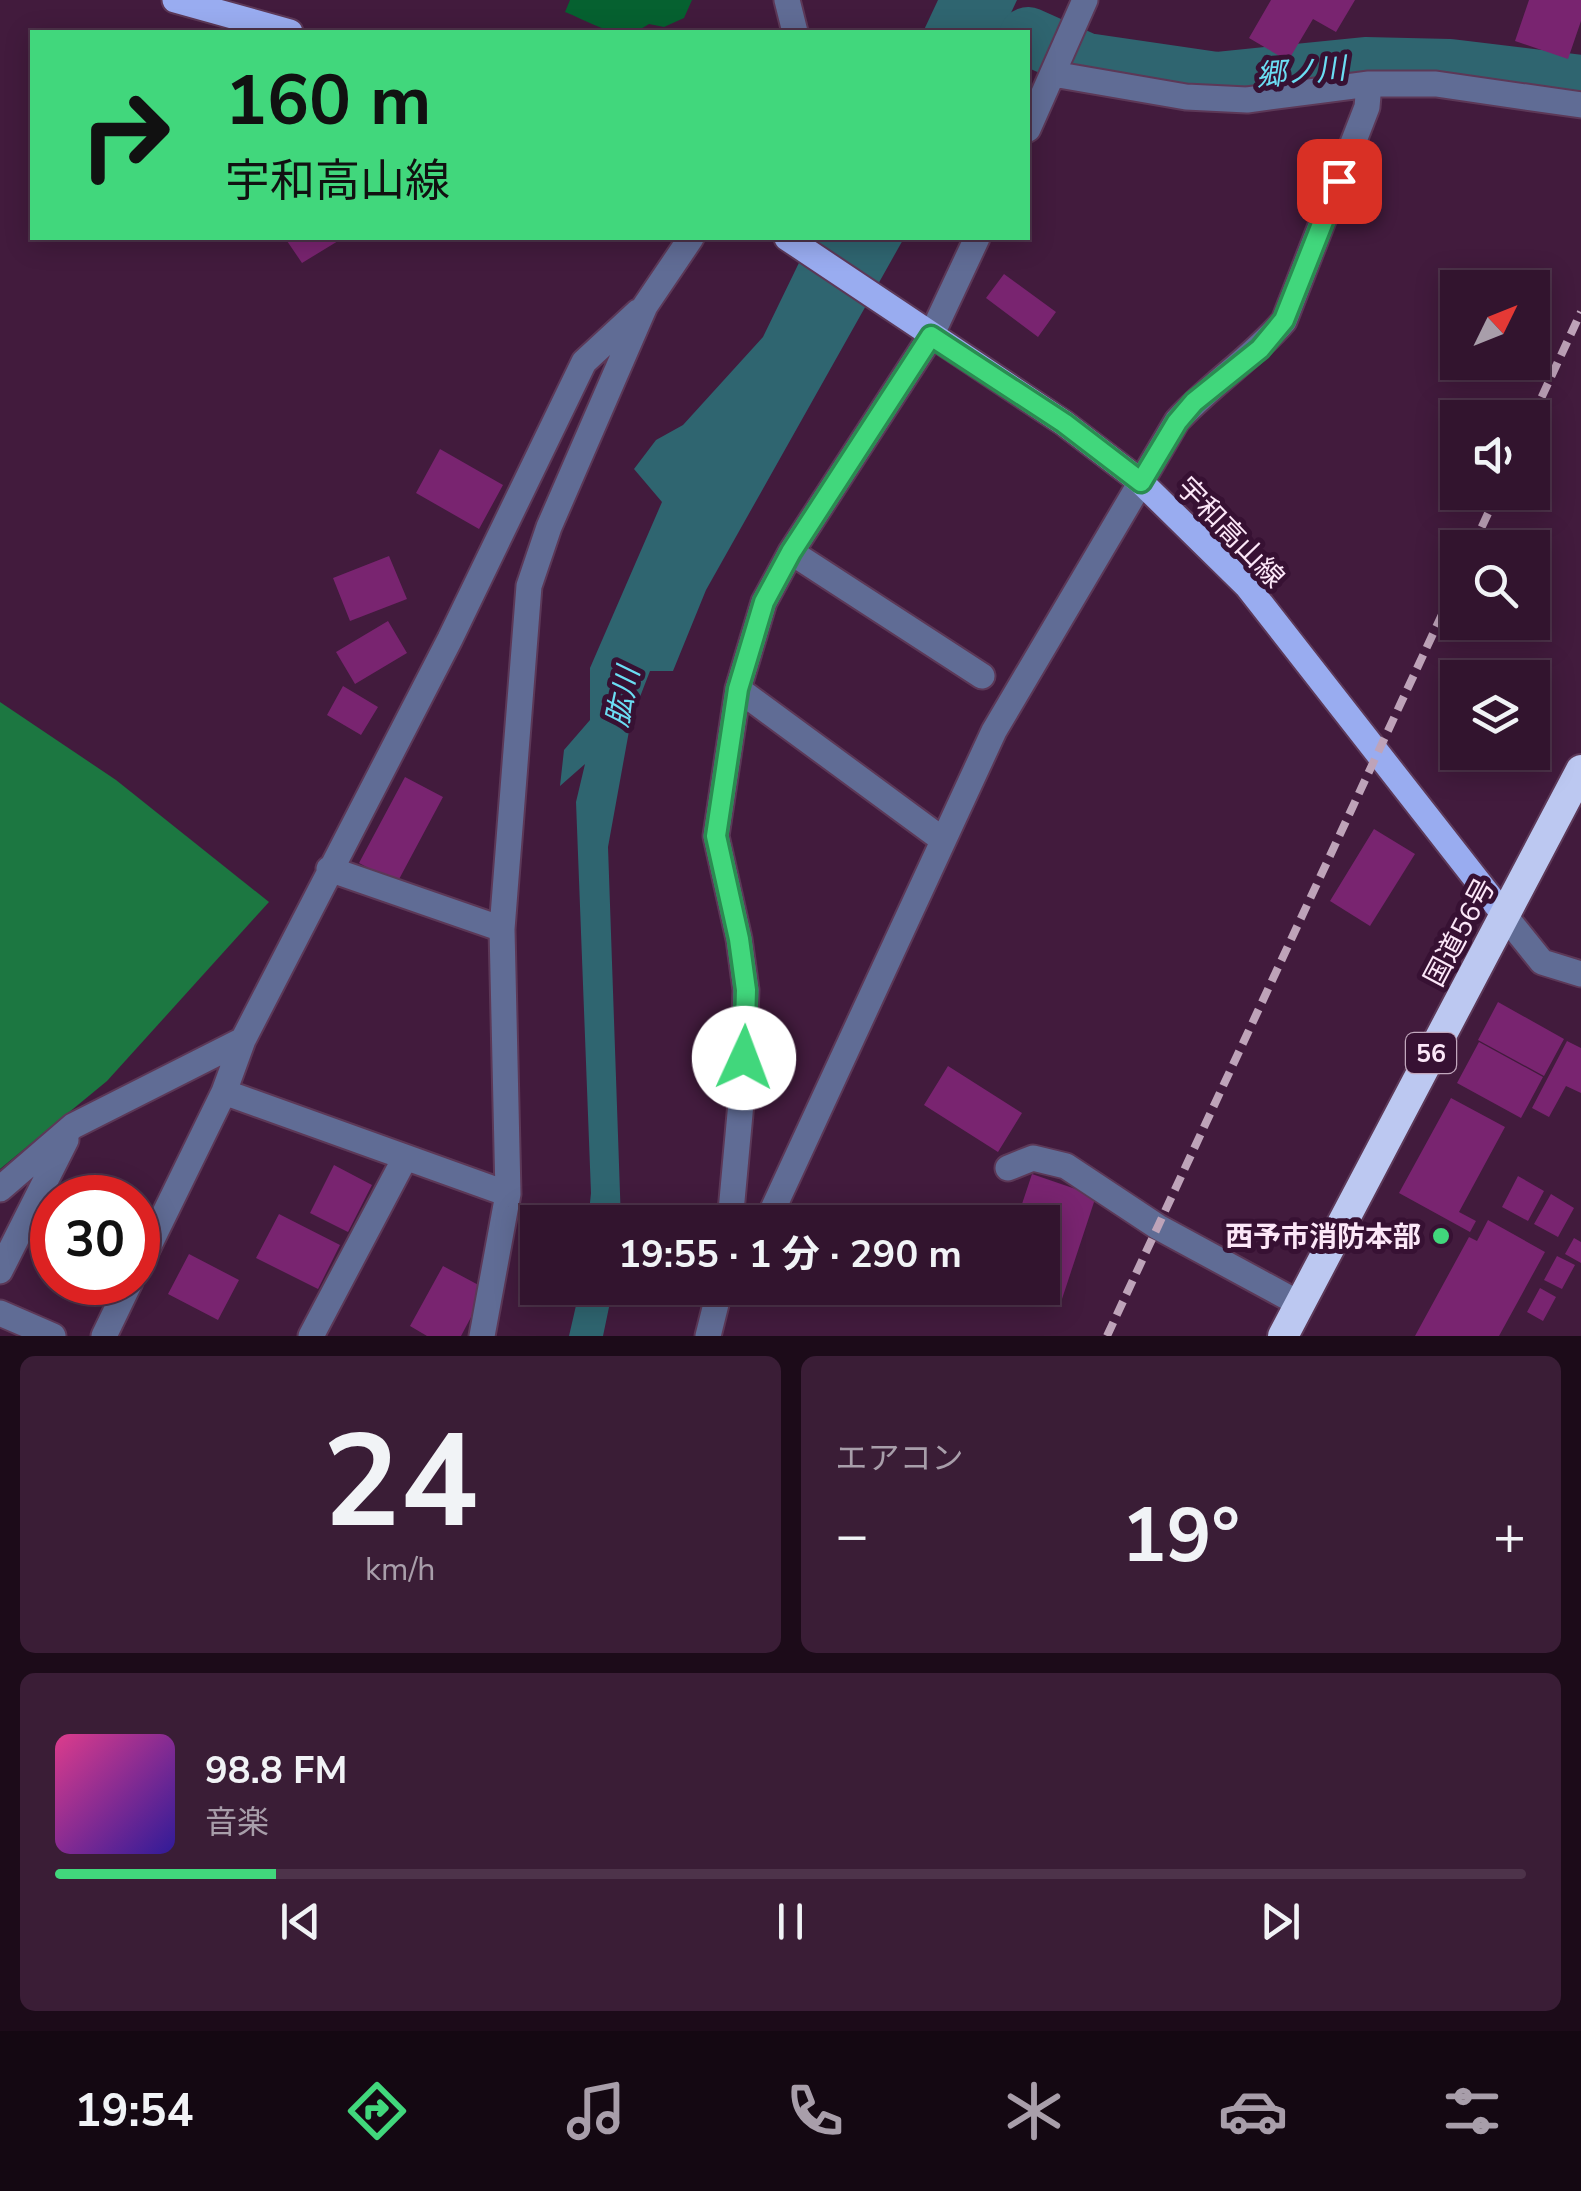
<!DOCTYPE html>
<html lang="ja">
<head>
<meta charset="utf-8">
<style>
  :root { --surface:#32142e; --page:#3a1d36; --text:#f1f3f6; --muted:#a89eaa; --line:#4d334a; --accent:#41d77c }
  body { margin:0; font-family:"Nunito Sans","Noto Sans JP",sans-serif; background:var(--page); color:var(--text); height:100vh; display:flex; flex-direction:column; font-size:38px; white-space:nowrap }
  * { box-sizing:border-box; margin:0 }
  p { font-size:32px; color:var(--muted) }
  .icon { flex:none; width:55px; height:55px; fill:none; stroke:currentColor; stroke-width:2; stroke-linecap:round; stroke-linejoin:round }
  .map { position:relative; height:1336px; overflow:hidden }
  .side { display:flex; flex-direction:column; gap:20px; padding:20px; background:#1c0b19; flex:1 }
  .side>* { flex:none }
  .banner { position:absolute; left:30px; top:30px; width:1000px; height:210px; border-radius:0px; box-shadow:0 5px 25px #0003,0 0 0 2px var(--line); background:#41d77c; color:#111; overflow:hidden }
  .needle { width:65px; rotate:47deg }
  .buttons { position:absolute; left:1440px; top:270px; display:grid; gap:20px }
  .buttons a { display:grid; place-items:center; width:110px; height:110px; border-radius:0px; background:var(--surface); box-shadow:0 5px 25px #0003,0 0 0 2px var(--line); font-size:50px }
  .speed { position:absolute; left:30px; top:1175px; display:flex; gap:20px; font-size:50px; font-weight:700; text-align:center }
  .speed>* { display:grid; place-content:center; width:130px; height:130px; border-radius:50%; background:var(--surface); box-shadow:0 5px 25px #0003,0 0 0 2px var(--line); line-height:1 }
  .speed .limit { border:15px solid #d22; background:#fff; color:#111 }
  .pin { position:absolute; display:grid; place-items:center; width:85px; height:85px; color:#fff; margin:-42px; border-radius:20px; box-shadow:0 5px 15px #0006 }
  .me { position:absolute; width:110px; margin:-55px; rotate:2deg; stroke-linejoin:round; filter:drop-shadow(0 0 8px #0008) }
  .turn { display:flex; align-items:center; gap:35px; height:210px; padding:0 30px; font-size:45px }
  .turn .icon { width:130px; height:130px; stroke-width:2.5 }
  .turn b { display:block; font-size:70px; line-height:85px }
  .big { font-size:75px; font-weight:700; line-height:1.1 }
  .side .widget { flex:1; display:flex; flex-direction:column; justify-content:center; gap:15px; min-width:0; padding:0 35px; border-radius:15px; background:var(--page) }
  .side .dial { align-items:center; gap:0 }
  .dial b { font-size:130px; line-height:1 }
  .song { display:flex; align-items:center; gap:30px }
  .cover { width:120px; height:120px; border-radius:15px; background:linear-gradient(135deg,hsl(330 70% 55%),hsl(250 70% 35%)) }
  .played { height:10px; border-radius:5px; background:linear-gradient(90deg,var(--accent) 15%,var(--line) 15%) }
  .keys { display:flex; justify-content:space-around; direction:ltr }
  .heat { display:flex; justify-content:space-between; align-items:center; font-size:55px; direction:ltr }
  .side .tiles { flex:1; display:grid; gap:20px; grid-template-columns:1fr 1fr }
  .widget:last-child { grid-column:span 2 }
  .trip { position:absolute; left:520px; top:1205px; width:540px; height:100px; border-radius:0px; background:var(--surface); box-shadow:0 5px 25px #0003,0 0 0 2px var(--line); font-weight:700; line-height:100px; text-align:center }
  .menu { display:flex; height:160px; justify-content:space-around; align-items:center; background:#140812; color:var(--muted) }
  .menu .icon { width:70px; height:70px }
  .menu .active { color:var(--accent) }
  .menu b { font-size:45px; color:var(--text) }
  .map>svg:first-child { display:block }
  .green { fill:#066130 }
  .forest { fill:#1c7741 }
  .water { fill:#2f6570 }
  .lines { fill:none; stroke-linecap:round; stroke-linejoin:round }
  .river { stroke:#2f6570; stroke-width:58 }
  .building { fill:#792470 }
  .minor-casing { stroke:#5c3857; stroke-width:29 }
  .major-casing { stroke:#5c3857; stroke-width:29 }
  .highway-casing { stroke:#5c3857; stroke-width:34 }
  .minor { stroke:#606c95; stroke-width:25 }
  .major { stroke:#99acf0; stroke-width:25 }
  .highway { stroke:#bcc8f1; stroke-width:30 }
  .rail { stroke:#bea3b9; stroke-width:8; stroke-dasharray:15 8; stroke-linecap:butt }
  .route-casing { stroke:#2a8c51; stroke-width:25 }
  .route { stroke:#41d77c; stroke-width:18 }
  .poi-dot { fill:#41d77c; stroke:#371133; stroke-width:4 }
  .labels { text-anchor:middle; stroke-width:10; stroke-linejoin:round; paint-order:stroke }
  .shield { fill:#371133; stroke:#c1a7bd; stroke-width:2.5 }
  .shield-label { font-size:25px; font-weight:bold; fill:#fce7f8 }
  .street-label { font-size:28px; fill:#fce7f8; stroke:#371133 }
  .poi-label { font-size:28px; font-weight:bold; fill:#fce7f8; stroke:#371133; text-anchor:end }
  .water-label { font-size:30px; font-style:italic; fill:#6bddf3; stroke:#371133 }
</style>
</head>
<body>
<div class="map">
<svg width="1581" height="1336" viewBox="0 0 1581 1336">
  <rect width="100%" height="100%" fill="#421b3d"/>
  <path class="green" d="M570,0h122l-8,18 -20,9 -15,-3c-28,20 -56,-1 -84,-12z"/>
  <path class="forest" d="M0,702l116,78 153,122 -162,179 -107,88z"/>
  <path class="water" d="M938,0h79l-15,32h-79z
    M811,238h93l-198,352 -33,81h-23l-19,49 -23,127 13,375h-33l3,-29 -15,-391 9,-38 -25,22 4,-36 26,-30v-52l72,-166 -28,-33 22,-29 27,-15 80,-88z
    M580,1288h33l-10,48h-34z"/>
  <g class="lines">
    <path class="river" d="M1028,36l58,26 130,19 149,-15 85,2 131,16"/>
  </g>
  <path class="building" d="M1271,0h84l-19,32 -23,-13 -25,42 -39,-23z
    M1529,0h52v21l-13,38 -53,-18z
    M285,238h58l-41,25z
    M1004,274l52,38 -18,25 -52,-39z
    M440,449l63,36 -24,44 -63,-36z
    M389,556l18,43 -57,22 -17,-43z
    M388,621l19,32 -52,31 -19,-32z
    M343,686l35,21 -17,28 -34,-20z
    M405,777l38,20 -46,86 -38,-20z
    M1374,829l41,25 -45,72 -40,-25z
    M1498,1002l66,37 -20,37 -66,-36z
    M1567,1041l14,7v45l-15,-7 -17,31 -17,-9z
    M1479,1042l64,35 -22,41 -64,-35z
    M948,1066l74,47 -24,39 -74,-47z
    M1451,1098l54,29 -46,85 17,9 -6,11 -71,-39z
    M334,1165l38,20 -24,47 -38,-19z
    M1032,1174l64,22 -35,106 -43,-14h24v-66h-26z
    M1518,1176l26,15 -16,30 -26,-14z
    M1551,1194l23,14 -16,29 -24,-13z
    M279,1214l61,31 -22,44 -62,-31z
    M1488,1220l57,32 -46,84h-84l54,-99 8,4z
    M1574,1238l7,4v21l-16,-9z
    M189,1254l50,26 -21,40 -50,-26z
    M1557,1256l18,9 -13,24 -18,-9z
    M443,1266l43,23 -25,47h-34l-17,-10z
    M1540,1288l16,9 -13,24 -16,-9z"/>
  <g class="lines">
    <defs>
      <path id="minor" d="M787,0l8,32
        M1053,74l133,23 61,3 122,-16h67l145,21
        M1028,129l57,-129
        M791,552l191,124
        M738,689l205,151
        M329,869l173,60
        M1505,916l37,46 39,12
        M224,1092l284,102
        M1008,1168l25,-10 33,8 92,61 140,76
        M0,1189l73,-63 170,-86
        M730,1222l12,-130 4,-102 -7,-51 -23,-103 22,-147 26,-87 27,-50 140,-216 46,-98
        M767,1222l227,-491 183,-310c33,-36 75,-63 107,-100l83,-214 2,-23
        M138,1268l86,-176 19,-52 207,-401 134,-277 54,-50
        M0,1271l66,-131
        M0,1313l53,23
        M104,1336l26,-54
        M311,1336l94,-178
        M482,1336l26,-142 -6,-265 27,-343 20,-59 96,-221 46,-68
        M708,1336l12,-48"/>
      <path id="major" d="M175,0l115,32
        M787,238l277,185 77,59 106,104 258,330"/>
      <path id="highway" d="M1283,1336l298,-566"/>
    </defs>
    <use href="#minor" class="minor-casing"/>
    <use href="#major" class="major-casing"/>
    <use href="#highway" class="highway-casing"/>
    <use href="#minor" class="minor"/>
    <use href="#major" class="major"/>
    <use href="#highway" class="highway"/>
    <path class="rail" d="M1532,418l49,-106
      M1472,548l26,-56
      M1107,1336l351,-756"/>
  </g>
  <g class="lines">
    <defs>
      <path id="route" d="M744,1058l2,-68 -7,-51 -23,-103 22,-147 26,-87 27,-50 140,-216 133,87 77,59 36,-60 17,-20 66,-53 24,-29 55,-139"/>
    </defs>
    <use href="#route" class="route-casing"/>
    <use href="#route" class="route"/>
  </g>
  <circle class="poi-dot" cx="1441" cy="1236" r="10"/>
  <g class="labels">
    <rect class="shield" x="1406" y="1033" width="50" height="40" rx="8"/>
    <g class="shield-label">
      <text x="1431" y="1062">56</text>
    </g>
    <g class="street-label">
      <text transform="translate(1231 532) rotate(46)" y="10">宇和高山線</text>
      <text transform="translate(1459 932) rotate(-62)" y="10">国道56号</text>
    </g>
    <g class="poi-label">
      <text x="1421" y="1246">西予市消防本部</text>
    </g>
    <g class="water-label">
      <text transform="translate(1301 72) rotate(-5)" y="10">郷ノ川</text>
      <text transform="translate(623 697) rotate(-78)" y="10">肱川</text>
    </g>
  </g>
</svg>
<div class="buttons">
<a><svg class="needle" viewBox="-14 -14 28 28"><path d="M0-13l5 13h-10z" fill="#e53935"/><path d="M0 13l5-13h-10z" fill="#a89eaa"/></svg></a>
<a><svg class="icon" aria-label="sound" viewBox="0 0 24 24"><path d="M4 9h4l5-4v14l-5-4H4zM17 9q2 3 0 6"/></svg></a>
<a><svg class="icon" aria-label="search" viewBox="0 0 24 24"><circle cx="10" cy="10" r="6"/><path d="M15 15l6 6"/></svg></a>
<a><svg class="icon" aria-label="layers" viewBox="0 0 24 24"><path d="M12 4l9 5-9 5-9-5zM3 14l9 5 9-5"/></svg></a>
</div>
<div class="speed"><div class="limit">30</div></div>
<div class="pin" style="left:1339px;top:181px;background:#d93025"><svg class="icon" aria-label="arrive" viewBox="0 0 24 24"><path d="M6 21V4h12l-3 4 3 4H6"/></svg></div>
<svg class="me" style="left:744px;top:1058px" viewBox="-20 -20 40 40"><circle r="19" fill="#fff"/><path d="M0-13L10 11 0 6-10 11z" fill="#41d77c"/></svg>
<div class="trip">19:55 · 1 分 · 290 m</div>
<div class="banner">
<div class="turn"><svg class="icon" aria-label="right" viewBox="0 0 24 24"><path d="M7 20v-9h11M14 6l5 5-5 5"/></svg><div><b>160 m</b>宇和高山線</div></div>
</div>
</div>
<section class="side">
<div class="tiles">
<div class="widget dial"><b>24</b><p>km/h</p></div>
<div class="widget"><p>エアコン</p>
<div class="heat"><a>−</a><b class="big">19°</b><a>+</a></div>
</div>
<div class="widget">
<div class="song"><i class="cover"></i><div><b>98.8 FM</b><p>音楽</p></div></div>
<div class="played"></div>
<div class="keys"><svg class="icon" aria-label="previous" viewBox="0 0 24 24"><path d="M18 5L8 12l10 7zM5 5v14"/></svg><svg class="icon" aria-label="pause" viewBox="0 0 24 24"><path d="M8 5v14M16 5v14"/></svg><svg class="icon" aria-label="next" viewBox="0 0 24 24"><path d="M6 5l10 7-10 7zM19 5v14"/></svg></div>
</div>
</div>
</section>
<nav class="menu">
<b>19:54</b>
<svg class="icon active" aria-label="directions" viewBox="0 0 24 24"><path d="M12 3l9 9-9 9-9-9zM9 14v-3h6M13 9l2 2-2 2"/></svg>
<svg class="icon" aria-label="music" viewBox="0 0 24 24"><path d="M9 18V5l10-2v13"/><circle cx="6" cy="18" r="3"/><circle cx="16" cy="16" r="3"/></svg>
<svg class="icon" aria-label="phone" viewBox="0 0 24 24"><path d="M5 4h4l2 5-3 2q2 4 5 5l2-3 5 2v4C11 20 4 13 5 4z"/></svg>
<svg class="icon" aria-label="climate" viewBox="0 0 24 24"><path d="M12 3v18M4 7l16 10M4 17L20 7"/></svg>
<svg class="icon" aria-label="car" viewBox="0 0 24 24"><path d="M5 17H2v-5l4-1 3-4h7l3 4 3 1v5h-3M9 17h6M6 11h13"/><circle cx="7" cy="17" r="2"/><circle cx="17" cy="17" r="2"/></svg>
<svg class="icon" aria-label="filters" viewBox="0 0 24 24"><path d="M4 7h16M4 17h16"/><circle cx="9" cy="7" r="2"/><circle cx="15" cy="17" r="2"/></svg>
</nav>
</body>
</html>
